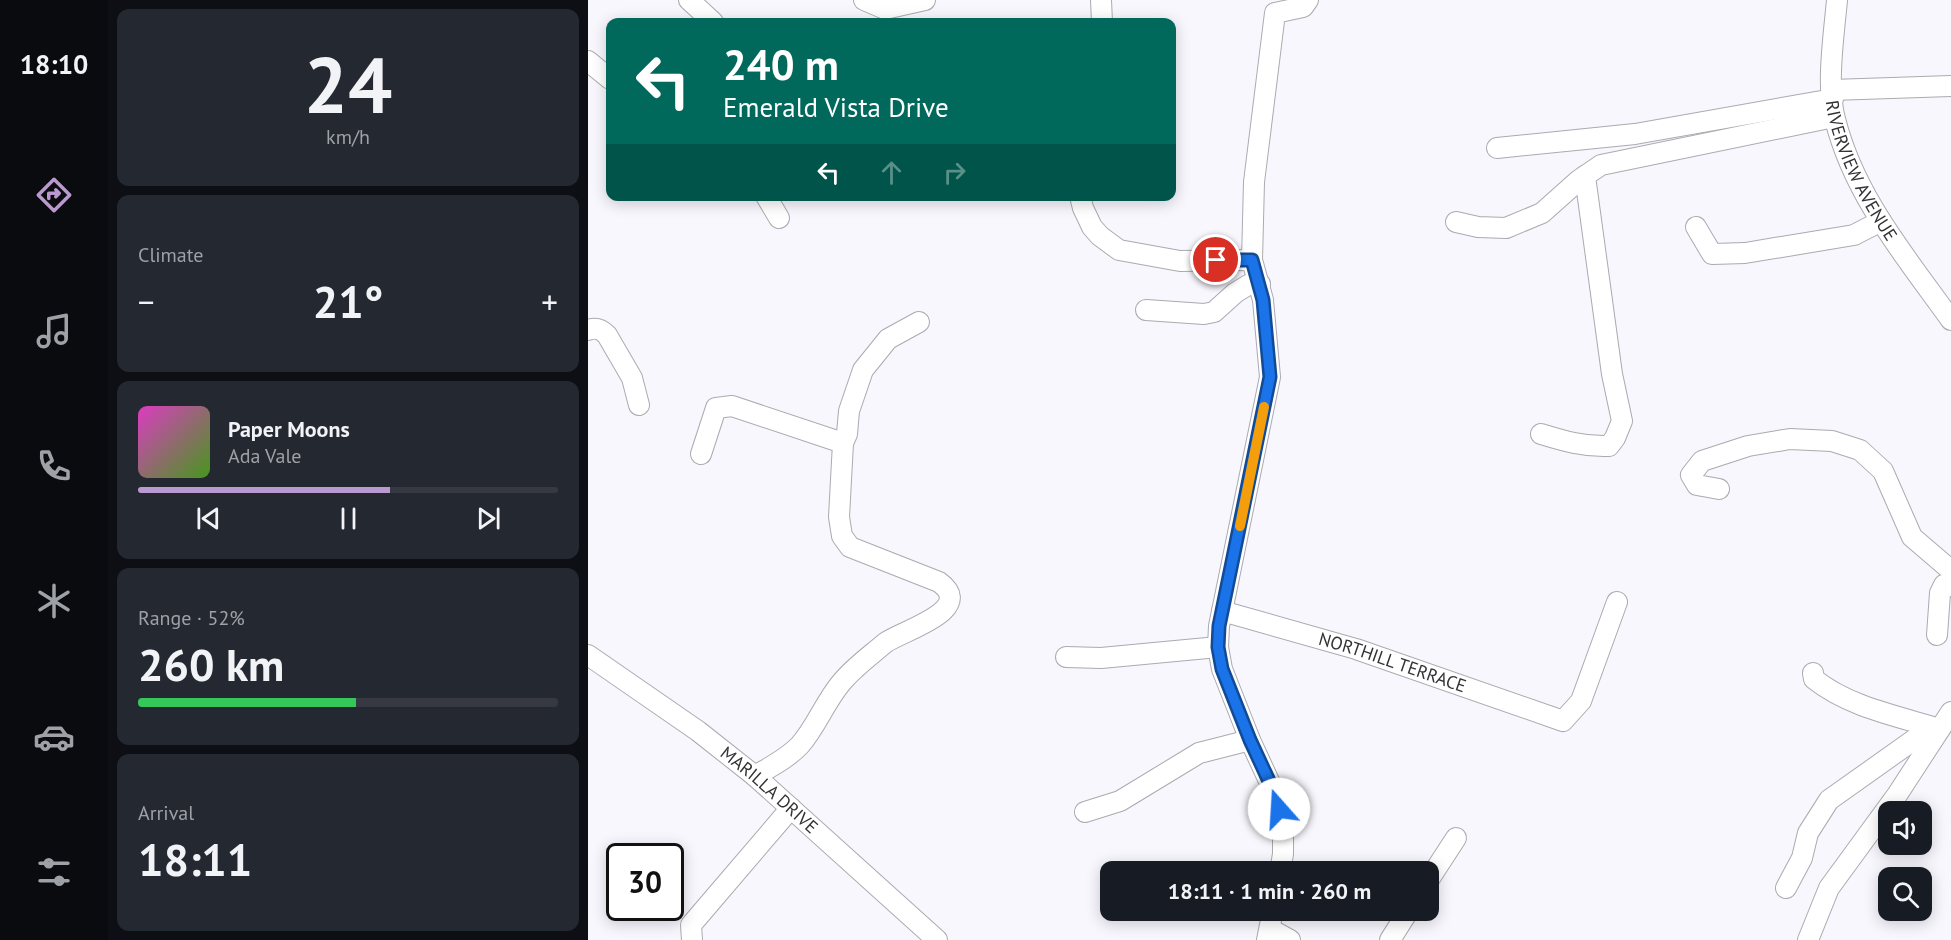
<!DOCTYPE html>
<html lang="en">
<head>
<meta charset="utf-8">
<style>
  :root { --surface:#171b24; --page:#242831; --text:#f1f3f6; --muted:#9ea1a6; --line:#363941; --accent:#ba99ce }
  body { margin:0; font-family:"PT Sans",sans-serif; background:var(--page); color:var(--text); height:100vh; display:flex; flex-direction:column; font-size:22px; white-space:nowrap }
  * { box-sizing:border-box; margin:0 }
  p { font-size:20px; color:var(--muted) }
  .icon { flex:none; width:33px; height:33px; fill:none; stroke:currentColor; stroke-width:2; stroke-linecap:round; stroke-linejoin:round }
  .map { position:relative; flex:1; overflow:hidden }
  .sheet { display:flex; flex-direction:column; gap:9px; padding:9px; background:#0d0f14; width:480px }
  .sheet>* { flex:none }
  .banner { position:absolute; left:18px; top:18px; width:570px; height:183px; border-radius:12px; box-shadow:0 3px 15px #0003; background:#00695c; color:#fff; overflow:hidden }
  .controls { position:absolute; left:1290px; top:801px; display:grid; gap:12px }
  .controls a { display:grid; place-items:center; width:54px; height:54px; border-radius:12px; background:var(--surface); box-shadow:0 3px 15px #0003; font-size:30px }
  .speed { position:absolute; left:18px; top:843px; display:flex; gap:12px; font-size:30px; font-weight:700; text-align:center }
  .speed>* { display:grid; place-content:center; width:78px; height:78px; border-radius:50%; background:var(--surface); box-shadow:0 3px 15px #0003; line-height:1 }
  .speed .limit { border:3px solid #111; border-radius:9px; background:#fff; color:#111 }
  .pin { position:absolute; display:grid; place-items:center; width:51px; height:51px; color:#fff; margin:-26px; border:3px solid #fff; border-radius:50%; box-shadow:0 2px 6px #0007 }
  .me { position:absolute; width:66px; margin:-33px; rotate:341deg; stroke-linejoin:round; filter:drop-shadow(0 0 4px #0008) }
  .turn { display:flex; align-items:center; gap:21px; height:126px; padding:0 18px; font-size:27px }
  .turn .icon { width:78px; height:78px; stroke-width:2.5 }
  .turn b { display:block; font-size:42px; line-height:51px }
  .lanes { display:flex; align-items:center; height:57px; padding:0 18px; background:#0003; justify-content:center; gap:30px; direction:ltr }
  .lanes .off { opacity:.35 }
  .big { font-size:45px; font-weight:800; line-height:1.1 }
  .sheet .card { flex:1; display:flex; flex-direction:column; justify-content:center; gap:9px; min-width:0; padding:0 21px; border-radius:12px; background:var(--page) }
  .sheet .dial { align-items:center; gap:0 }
  .dial b { font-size:78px; line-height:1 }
  .song { display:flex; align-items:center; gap:18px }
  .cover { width:72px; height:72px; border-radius:9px; background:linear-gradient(135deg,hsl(310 70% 55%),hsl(100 70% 35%)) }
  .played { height:6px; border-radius:3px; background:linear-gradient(90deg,var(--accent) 60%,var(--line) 60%) }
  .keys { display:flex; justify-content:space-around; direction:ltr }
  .heat { display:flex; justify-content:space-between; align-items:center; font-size:33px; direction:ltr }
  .charge { height:9px; border-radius:4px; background:linear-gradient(90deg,#34c759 52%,var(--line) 0) }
  .trip { position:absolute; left:512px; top:861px; width:339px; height:60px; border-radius:12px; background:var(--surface); box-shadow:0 3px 15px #0003; font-weight:800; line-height:60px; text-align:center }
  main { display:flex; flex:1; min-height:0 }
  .menu { display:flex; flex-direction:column; width:108px; justify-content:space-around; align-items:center; background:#090b0e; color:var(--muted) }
  .menu .icon { width:42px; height:42px }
  .menu .current { color:var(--accent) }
  .menu b { font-size:27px; color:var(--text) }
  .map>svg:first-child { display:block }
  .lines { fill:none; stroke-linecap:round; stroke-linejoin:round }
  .minor-casing { stroke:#aaaab0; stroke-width:22 }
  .minor { stroke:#fff; stroke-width:20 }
  .route-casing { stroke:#114b97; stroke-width:15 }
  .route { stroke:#1a73e8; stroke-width:10 }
  .slow { stroke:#f59e0b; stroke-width:10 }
  .labels { text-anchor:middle; stroke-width:5; stroke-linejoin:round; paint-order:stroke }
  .street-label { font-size:18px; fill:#333335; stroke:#fff }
</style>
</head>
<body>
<main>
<nav class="menu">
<b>18:10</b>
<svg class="icon current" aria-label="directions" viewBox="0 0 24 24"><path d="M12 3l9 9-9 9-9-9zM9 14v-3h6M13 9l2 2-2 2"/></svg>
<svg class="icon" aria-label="music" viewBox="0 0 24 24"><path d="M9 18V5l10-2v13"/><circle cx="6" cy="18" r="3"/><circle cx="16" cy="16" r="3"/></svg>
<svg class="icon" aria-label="phone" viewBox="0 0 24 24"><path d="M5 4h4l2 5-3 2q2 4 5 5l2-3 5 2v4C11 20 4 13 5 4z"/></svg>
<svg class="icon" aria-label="climate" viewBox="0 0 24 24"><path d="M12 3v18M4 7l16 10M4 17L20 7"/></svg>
<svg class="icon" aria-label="car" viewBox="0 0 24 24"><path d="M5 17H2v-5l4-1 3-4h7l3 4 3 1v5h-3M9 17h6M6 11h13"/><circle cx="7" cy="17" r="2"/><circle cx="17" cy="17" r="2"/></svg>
<svg class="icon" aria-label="filters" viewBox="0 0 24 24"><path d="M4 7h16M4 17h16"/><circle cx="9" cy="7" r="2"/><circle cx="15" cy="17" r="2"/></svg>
</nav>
<section class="sheet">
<div class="card dial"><b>24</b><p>km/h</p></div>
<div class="card"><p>Climate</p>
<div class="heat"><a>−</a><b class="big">21°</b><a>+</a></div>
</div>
<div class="card">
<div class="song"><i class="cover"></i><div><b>Paper Moons</b><p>Ada Vale</p></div></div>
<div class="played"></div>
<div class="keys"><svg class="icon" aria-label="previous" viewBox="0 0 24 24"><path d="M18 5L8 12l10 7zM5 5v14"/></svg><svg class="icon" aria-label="pause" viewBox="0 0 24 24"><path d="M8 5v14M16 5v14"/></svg><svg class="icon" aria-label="next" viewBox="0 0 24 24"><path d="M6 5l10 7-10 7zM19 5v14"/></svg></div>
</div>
<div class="card"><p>Range · 52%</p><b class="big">260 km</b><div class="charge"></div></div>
<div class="card"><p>Arrival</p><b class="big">18:11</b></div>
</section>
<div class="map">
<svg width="1363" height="940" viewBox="0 0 1363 940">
  <rect width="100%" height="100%" fill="#f7f7fd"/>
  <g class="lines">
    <defs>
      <g id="minor">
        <path d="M101,0l24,22"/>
        <path d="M276,0l21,9 40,-9"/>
        <path d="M513,0l1,22"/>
        <path id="s1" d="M1249,0c-3,34 -11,86 -2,119 19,77 71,138 116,201"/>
        <path d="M0,61l22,18"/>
        <path d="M1244,90l119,-4"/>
        <path d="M909,148l138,-14 198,-35"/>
        <path d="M178,196l13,22"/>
        <path d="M492,196l3,12 9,19 8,9 19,14 61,11 72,-1"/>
        <path d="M868,222l22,5 28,1 36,-15 37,-33 22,-15 233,-48"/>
        <path d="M1108,227l16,27 33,-1 109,-18 27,-14"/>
        <path d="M558,310l58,4 10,-2 21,-19 13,-8 12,-1"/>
        <path d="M0,330c8,-3 13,-1 19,5l25,43 7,27"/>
        <path d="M953,434c23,7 43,13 68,12l6,-8 7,-17 -10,-47 -27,-198"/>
        <path d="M255,443l4,-9 2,-23 14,-41 25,-31 31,-17"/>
        <path d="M113,454l15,-46 16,-2 111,37 -4,74 3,19 8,11 89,35c39,28 -38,49 -54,61 -15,13 -31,24 -44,40 -16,19 -25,44 -41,62 -12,13 -30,22 -45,31"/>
        <path d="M1131,489l-22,-4 -6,-10 11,-14 46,-15 42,-7 42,2 28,9 23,21 29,66 35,30 4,1"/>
        <path id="s2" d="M634,611l134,38 207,72 18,-20 36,-99"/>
        <path d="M1349,635l3,-42 4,-8 7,1"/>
        <path id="s3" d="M0,655l110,76 57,45 182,164"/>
        <path d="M478,657l35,1 117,-11"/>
        <path d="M1225,673l1,6c35,28 83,37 126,50"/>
        <path d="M497,812l35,-11 79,-48 51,-13"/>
        <path d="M692,872l3,-18v-30l-8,-30 -25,-54 -28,-71 -4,-22 1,-21 51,-249 -7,-77 -11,-40 2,-78 21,-169 28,-6 5,-7"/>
        <path d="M840,881l28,-43"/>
        <path d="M1198,888l16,-30 6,-25 21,-33 86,-61 7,-2 10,4"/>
        <path d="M682,929l20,11"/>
        <path d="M104,940l-1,-15 100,-117"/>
        <path d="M679,940l6,-30"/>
        <path d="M802,940l19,-30"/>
        <path d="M1220,940l21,-52 68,-93 54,-83"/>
      </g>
    </defs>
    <use href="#minor" class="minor-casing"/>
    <use href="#minor" class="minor"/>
  </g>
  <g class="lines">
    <defs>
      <path id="route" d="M628,260h36l11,40 7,77 -51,249 -1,21 4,22 28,71 25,54 4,15"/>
    </defs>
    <use href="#route" class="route-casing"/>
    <use href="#route" class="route"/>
    <path class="slow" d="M652,526l24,-119"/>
  </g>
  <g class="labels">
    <g class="street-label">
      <text dy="6" stroke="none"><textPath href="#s1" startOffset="177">RIVERVIEW AVENUE</textPath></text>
      <text dy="6" stroke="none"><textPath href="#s2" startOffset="178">NORTHILL TERRACE</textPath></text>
      <text dy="6" stroke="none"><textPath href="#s3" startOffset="226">MARILLA DRIVE</textPath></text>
    </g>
  </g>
</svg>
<div class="controls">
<a><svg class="icon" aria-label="sound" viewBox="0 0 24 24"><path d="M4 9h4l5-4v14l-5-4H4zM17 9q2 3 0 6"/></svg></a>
<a><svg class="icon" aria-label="search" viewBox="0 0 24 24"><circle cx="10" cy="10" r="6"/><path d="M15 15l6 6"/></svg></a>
</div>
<div class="speed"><div class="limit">30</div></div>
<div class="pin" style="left:628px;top:260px;background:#d93025"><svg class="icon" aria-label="arrive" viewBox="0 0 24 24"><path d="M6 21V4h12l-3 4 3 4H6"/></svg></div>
<svg class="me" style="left:691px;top:809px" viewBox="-20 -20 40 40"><circle r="19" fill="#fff"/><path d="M0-13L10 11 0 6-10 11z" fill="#1a73e8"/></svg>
<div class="trip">18:11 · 1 min · 260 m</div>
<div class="banner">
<div class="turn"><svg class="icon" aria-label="left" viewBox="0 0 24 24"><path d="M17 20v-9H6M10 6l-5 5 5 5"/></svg><div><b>240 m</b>Emerald Vista Drive</div></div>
<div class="lanes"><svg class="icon" aria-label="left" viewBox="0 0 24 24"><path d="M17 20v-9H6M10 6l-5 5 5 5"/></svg><svg class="icon off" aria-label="ahead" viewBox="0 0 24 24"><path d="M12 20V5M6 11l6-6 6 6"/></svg><svg class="icon off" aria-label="right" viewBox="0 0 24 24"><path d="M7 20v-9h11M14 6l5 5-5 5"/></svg></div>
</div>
</div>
</main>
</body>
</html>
